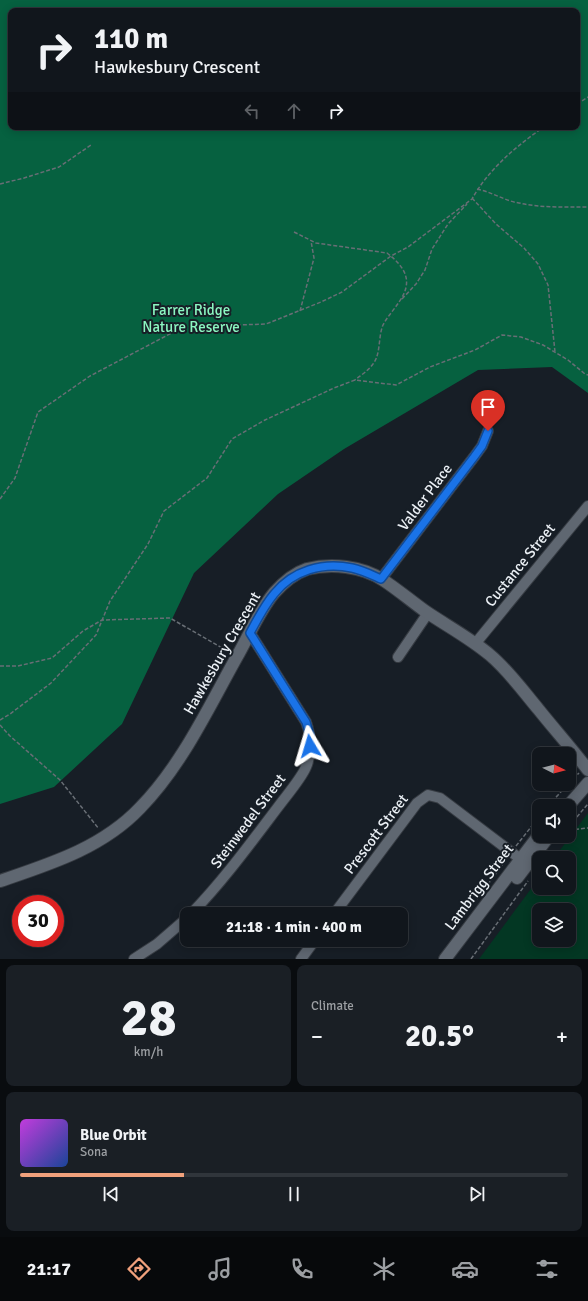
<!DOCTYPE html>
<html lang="en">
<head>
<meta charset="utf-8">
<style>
  :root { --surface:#11161c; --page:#1a1f25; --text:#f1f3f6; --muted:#9c9fa3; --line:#30353b; --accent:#f1a17c }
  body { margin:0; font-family:Signika,sans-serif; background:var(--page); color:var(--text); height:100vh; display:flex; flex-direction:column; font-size:15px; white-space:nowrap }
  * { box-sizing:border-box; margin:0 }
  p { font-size:13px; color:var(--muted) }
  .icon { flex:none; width:22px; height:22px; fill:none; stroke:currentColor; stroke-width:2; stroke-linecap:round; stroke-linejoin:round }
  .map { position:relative; height:959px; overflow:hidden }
  .sheet { display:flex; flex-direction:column; gap:6px; padding:6px; background:#090c0f; flex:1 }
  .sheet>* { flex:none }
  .top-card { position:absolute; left:8px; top:8px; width:572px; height:122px; border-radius:8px; box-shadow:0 2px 10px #0003,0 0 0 1px var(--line); background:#11161c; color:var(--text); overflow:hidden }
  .needle { width:26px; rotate:96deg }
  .fabs { position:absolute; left:532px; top:747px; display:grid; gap:8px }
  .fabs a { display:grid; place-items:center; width:44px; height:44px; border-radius:8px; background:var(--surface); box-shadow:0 2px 10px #0003,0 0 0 1px var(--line); font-size:20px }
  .speed { position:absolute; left:12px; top:895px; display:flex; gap:8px; font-size:20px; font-weight:700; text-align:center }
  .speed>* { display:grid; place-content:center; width:52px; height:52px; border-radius:50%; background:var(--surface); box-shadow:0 2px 10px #0003,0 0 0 1px var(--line); line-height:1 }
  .speed .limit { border:6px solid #d22; background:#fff; color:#111 }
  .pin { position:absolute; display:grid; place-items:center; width:34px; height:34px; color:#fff; margin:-41px -17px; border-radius:50% 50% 50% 0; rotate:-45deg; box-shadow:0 0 4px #0007 }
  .pin .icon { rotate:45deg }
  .me { position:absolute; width:44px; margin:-22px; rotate:353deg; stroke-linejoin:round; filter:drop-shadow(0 0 3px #0008) }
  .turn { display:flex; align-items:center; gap:14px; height:84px; padding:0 20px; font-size:18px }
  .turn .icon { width:52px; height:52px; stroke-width:2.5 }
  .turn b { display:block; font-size:28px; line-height:34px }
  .lanes { display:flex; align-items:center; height:38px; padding:0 20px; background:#0003; justify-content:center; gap:20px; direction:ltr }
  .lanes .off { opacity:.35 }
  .big { font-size:30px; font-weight:700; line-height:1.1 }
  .sheet .card { flex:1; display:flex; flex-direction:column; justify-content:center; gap:6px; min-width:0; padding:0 14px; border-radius:8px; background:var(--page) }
  .sheet .dial { align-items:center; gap:0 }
  .dial b { font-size:52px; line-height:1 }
  .song { display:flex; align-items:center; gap:12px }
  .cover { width:48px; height:48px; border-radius:6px; background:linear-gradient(135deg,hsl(290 70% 55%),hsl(220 70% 35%)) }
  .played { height:4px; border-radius:2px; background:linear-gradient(90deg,var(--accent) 30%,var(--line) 30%) }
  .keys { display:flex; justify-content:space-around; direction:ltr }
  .heat { display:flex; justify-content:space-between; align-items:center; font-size:22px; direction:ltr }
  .sheet .tiles { flex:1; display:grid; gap:6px; grid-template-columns:1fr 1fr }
  .card:last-child { grid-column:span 2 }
  .trip { position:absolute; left:180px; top:907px; width:228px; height:40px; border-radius:8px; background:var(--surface); box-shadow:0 2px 10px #0003,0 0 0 1px var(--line); font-weight:700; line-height:40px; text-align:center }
  .tabs { display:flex; height:64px; justify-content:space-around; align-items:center; background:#07090b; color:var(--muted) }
  .tabs .icon { width:28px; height:28px }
  .tabs .selected { color:var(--accent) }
  .tabs b { font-size:18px; color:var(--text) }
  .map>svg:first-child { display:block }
  .green { fill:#033723; fill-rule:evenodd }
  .forest { fill:#066140; fill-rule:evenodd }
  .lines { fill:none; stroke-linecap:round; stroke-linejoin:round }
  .minor-casing { stroke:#363b42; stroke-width:12 }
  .tertiary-casing { stroke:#363b42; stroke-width:14 }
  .path { stroke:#686e75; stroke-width:1.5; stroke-dasharray:4 2; stroke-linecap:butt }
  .minor { stroke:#5f6771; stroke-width:10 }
  .tertiary { stroke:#5f6771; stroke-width:12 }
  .route-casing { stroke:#114b97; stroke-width:10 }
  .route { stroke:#1a73e8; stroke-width:7 }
  .labels { text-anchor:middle; stroke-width:4; stroke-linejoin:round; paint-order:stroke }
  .park-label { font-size:15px; fill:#8bf6c1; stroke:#171e26 }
  .street-label { font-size:15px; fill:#ebf0f5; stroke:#171e26 }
</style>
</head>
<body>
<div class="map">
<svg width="588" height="959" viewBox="0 0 588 959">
  <rect width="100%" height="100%" fill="#171e26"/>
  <path class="green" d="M588,813v146h-109l60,-81v10h30v-30h-15zM539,910h30v30h-30z"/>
  <path class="forest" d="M0,0h588v393l-36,-26 -74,3 -134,79 -66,45 -84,79 -72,151 -68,63 -54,17zM11,11h566v116h-566z"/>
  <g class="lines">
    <defs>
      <path id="minor" d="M381,579l93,-122 8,-11 6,-15
        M475,644l113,-138
        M398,657l30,-44
        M191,914c32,-33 59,-70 87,-107 8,-11 23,-28 28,-40 6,-14 5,-31 0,-45l-56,-89
        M334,914l83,-111 11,-8 12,3 87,66
        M134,959l23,-15 30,-26
        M301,959l14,-19"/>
      <path id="tertiary" d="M568,806l20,-23
        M517,878l32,-42
        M0,881c50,-17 102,-33 140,-73 43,-44 69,-102 99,-155 11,-20 21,-43 35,-60 8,-9 21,-20 33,-24 24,-6 55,-3 76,11 14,9 28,21 42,31 22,15 45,27 65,44 19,16 33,36 49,55 16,20 34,40 49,60
        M445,959l94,-124"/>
    </defs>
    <use href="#minor" class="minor-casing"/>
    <use href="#tertiary" class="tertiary-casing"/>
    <path class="path" d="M577,104l11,-7
      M0,184l24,-6 35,-11 32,-22
      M477,189c15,3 28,12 42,14 22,5 46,4 69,4
      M472,198l24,26 28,24 14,16 10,21 7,67
      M294,232l22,11 71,10c18,14 27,28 12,49 -5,8 -12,15 -16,23 -5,12 -2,29 -10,39 -5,7 -12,11 -18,16
      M402,299l14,-15 9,-14 7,-21 16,-25 19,-20
      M300,311l14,-53 -3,-17
      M0,499l15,-21 23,-66 52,-36 93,-49 83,-3 55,-22 21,-10 49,-36 17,-9 64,-48c16,-29 44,-53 72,-72
      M0,666h18l34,-8 31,-27 19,-11 68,-2 59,34
      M0,720l10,-6 41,-31 45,-48 14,-34 38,-57 16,-33 43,-33 25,-39 33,-19 69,-32 21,-8 41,5 34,-18 45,-17 27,-15 19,2 22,8 25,15 17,14 3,1
      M0,725l10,11 50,44 39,49
      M572,780l4,1
      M569,783l10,-10
      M548,806l20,-22
      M569,826l19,-22
      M569,830l19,-2
      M516,846l23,-29
      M477,899l29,-39
      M471,959l57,-78"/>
    <use href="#minor" class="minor"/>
    <use href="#tertiary" class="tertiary"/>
  </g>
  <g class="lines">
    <defs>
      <path id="route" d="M310,746v-11l-4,-13 -56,-89c7,-13 14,-27 24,-39 19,-24 49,-32 78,-26 10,2 20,7 29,11l93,-122 8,-11 6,-15"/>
    </defs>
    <use href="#route" class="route-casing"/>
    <use href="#route" class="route"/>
  </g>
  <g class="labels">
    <g class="park-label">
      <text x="191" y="315">Farrer Ridge<tspan x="191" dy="17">Nature Reserve</tspan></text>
    </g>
    <g class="street-label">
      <text transform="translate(425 497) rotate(-53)" y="5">Valder Place</text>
      <text transform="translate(520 565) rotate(-51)" y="5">Custance Street</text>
      <text transform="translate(222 653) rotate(-60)" y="5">Hawkesbury Crescent</text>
      <text transform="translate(248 821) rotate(-53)" y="5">Steinwedel Street</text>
      <text transform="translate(376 834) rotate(-53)" y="5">Prescott Street</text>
      <text transform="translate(479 887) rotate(-53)" y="5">Lambrigg Street</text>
    </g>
  </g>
</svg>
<div class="fabs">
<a><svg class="needle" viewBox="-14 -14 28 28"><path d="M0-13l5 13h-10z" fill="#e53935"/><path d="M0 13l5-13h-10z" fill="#9c9fa3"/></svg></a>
<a><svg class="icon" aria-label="sound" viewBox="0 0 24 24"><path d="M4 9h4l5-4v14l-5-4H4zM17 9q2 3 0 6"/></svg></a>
<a><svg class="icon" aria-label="search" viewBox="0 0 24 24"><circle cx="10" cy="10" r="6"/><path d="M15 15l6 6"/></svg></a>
<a><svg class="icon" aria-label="layers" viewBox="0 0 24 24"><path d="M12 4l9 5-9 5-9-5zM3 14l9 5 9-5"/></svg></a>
</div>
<div class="speed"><div class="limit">30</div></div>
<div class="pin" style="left:488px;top:431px;background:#d93025"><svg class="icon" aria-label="arrive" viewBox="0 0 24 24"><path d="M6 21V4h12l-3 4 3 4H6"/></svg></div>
<svg class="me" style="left:310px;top:746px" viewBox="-20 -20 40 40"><path d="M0-17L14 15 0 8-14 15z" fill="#1a73e8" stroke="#fff" stroke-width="4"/></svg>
<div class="trip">21:18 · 1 min · 400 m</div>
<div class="top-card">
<div class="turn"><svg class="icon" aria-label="right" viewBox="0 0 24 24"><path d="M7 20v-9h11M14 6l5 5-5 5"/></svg><div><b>110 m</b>Hawkesbury Crescent</div></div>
<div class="lanes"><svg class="icon off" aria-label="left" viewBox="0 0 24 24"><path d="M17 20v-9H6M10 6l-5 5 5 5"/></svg><svg class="icon off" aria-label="ahead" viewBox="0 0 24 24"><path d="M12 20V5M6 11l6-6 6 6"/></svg><svg class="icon" aria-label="right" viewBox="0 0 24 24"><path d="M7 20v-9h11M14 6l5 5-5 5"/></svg></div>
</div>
</div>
<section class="sheet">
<div class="tiles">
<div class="card dial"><b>28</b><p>km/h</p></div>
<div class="card"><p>Climate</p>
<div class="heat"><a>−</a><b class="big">20.5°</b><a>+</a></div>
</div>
<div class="card">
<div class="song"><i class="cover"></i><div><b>Blue Orbit</b><p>Sona</p></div></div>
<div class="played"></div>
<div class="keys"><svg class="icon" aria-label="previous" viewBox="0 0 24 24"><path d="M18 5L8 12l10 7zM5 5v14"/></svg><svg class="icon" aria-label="pause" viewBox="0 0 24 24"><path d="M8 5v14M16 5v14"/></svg><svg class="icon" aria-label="next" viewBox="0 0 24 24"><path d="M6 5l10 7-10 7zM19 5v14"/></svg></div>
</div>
</div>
</section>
<nav class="tabs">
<b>21:17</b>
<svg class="icon selected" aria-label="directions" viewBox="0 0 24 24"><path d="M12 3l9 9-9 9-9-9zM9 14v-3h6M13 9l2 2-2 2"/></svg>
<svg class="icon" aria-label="music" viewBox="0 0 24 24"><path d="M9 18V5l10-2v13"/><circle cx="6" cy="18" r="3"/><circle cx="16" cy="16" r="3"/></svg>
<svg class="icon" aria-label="phone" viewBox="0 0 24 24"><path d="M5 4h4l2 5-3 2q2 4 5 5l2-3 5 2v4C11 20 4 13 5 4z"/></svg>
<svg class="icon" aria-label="climate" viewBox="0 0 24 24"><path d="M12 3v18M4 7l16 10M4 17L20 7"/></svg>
<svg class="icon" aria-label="car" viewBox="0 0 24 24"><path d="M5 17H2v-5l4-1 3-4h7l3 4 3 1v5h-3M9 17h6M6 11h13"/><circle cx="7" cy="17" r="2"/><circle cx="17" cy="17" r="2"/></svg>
<svg class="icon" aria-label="filters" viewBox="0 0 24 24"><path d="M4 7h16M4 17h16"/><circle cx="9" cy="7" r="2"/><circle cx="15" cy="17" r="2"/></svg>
</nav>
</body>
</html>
